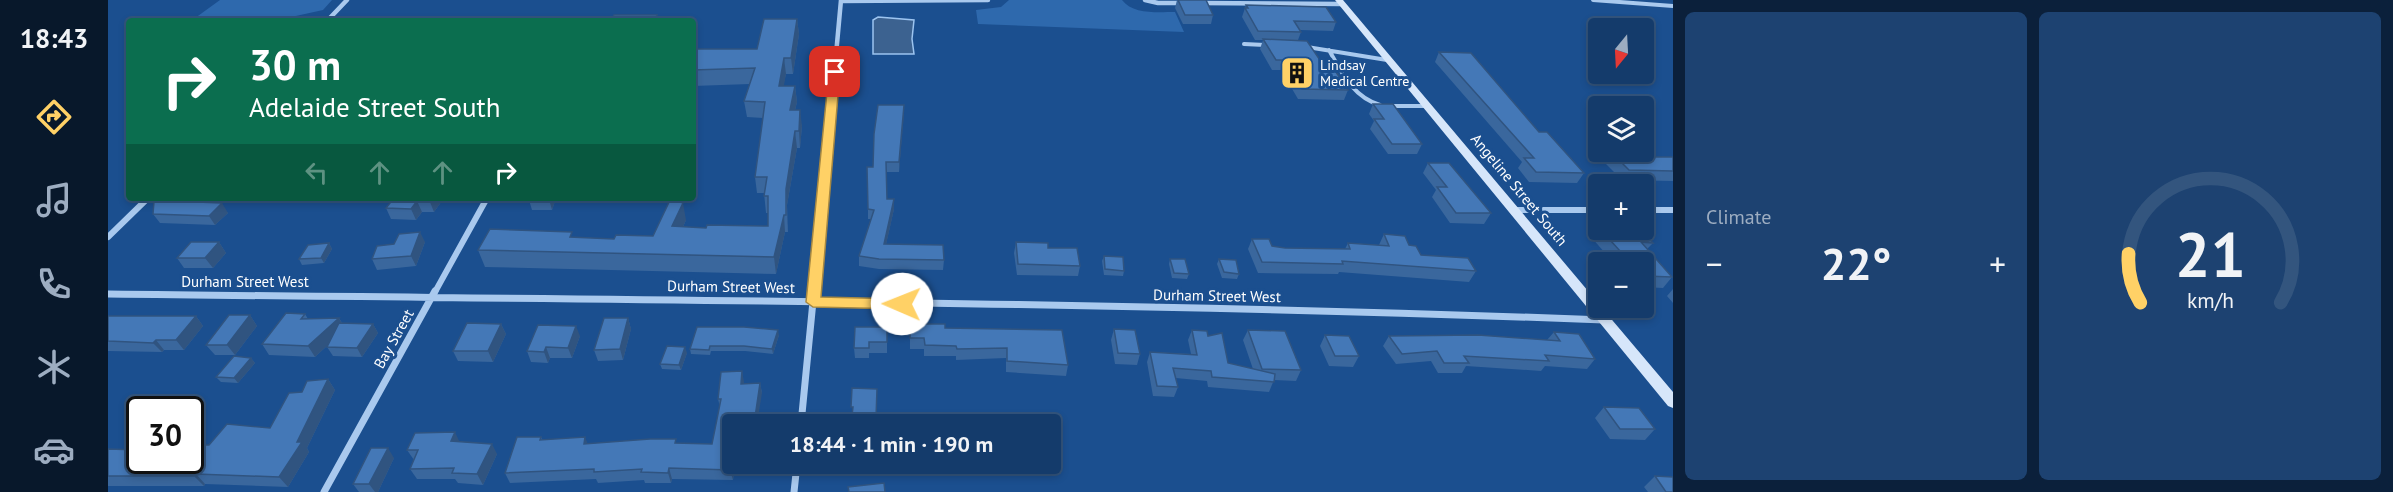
<!DOCTYPE html>
<html lang="en">
<head>
<meta charset="utf-8">
<style>
  :root { --surface:#143b6b; --page:#1d4271; --text:#f1f3f6; --muted:#9dadc1; --line:#33557e; --accent:#ffd166 }
  body { margin:0; font-family:"PT Sans",sans-serif; background:var(--page); color:var(--text); height:100vh; display:flex; flex-direction:column; font-size:22px; white-space:nowrap }
  * { box-sizing:border-box; margin:0 }
  p { font-size:20px; color:var(--muted) }
  .icon { flex:none; width:33px; height:33px; fill:none; stroke:currentColor; stroke-width:2; stroke-linecap:round; stroke-linejoin:round }
  .map { position:relative; flex:1; overflow:hidden }
  .panel { display:flex; flex-direction:column; gap:12px; padding:12px; background:#0b203b; width:720px }
  .panel>* { flex:none }
  .hud { position:absolute; left:18px; top:18px; width:570px; height:183px; border-radius:6px; box-shadow:0 3px 9px #0003,0 0 0 2px var(--line); background:#0b6e4f; color:#fff; overflow:hidden }
  .needle { width:39px; rotate:198deg }
  .controls { position:absolute; left:1480px; top:18px; display:grid; gap:12px }
  .controls a { display:grid; place-items:center; width:66px; height:66px; border-radius:6px; background:var(--surface); box-shadow:0 3px 9px #0003,0 0 0 2px var(--line); font-size:30px }
  .speed { position:absolute; left:18px; top:396px; display:flex; gap:12px; font-size:30px; font-weight:700; text-align:center }
  .speed>* { display:grid; place-content:center; width:78px; height:78px; border-radius:50%; background:var(--surface); box-shadow:0 3px 9px #0003,0 0 0 2px var(--line); line-height:1 }
  .speed .limit { border:3px solid #111; border-radius:9px; background:#fff; color:#111 }
  .pin { position:absolute; display:grid; place-items:center; width:51px; height:51px; color:#fff; margin:-26px; border-radius:12px; box-shadow:0 3px 9px #0006 }
  .me { position:absolute; width:66px; margin:-33px; rotate:271deg; stroke-linejoin:round; filter:drop-shadow(0 0 4px #0008) }
  .turn { display:flex; align-items:center; gap:21px; height:126px; padding:0 24px; font-size:27px }
  .turn .icon { width:78px; height:78px; stroke-width:2.5 }
  .turn b { display:block; font-size:42px; line-height:51px }
  .lanes { display:flex; align-items:center; height:57px; padding:0 24px; background:#0003; justify-content:center; gap:30px; direction:ltr }
  .lanes .off { opacity:.35 }
  .big { font-size:45px; font-weight:800; line-height:1.1 }
  .panel .tile { flex:1; display:flex; flex-direction:column; justify-content:center; gap:9px; min-width:0; padding:0 21px; border-radius:9px; background:var(--page) }
  .panel .dial { align-items:center; gap:0 }
  .dial svg { height:156px; overflow:visible; fill:none; stroke:var(--line); stroke-width:7; stroke-linecap:round; text-anchor:middle }
  .dial text { fill:var(--text); stroke:none }
  .heat { display:flex; justify-content:space-between; align-items:center; font-size:33px; direction:ltr }
  .panel .tiles { flex:1; display:grid; gap:12px; grid-template-columns:repeat(2,1fr) }
  .trip { position:absolute; left:614px; top:414px; width:339px; height:60px; border-radius:6px; background:var(--surface); box-shadow:0 3px 9px #0003,0 0 0 2px var(--line); font-weight:800; line-height:60px; text-align:center }
  main { display:flex; flex:1; min-height:0 }
  .menu { display:flex; flex-direction:column; width:108px; justify-content:space-around; align-items:center; background:#08182b; color:var(--muted) }
  .menu .icon { width:42px; height:42px }
  .menu .current { color:var(--accent) }
  .menu b { font-size:27px; color:var(--text) }
  .map>svg:first-child { display:block }
  .green { fill:#2e69ad }
  .water { fill:#3c6290; stroke:#9cc4f0; stroke-width:1.5 }
  .lines { fill:none; stroke-linecap:round; stroke-linejoin:round }
  .service { stroke:#a9c9ee; stroke-width:4 }
  .minor-far2 { stroke:#a9c9ee; stroke-width:4.5 }
  .minor-far1 { stroke:#a9c9ee; stroke-width:6 }
  .minor { stroke:#a9c9ee; stroke-width:7 }
  .secondary { fill:#d6e6fa; fill-rule:evenodd }
  .wall { fill:#3a679d }
  .shaded-wall { fill:#305480 }
  .building { fill:#4478b7; stroke:#305480; stroke-width:1.5 }
  .route { fill:#ffd166; stroke:#a68842; stroke-width:1.5 }
  .labels { text-anchor:middle; stroke-width:6; stroke-linejoin:round; paint-order:stroke }
  .far-poi-label { font-size:14px; fill:#fff; stroke:#1b4f8f; text-anchor:start }
  .street-label { font-size:15px; fill:#fff; stroke:#1b4f8f }
</style>
</head>
<body>
<main>
<nav class="menu">
<b>18:43</b>
<svg class="icon current" aria-label="directions" viewBox="0 0 24 24"><path d="M12 3l9 9-9 9-9-9zM9 14v-3h6M13 9l2 2-2 2"/></svg>
<svg class="icon" aria-label="music" viewBox="0 0 24 24"><path d="M9 18V5l10-2v13"/><circle cx="6" cy="18" r="3"/><circle cx="16" cy="16" r="3"/></svg>
<svg class="icon" aria-label="phone" viewBox="0 0 24 24"><path d="M5 4h4l2 5-3 2q2 4 5 5l2-3 5 2v4C11 20 4 13 5 4z"/></svg>
<svg class="icon" aria-label="climate" viewBox="0 0 24 24"><path d="M12 3v18M4 7l16 10M4 17L20 7"/></svg>
<svg class="icon" aria-label="car" viewBox="0 0 24 24"><path d="M5 17H2v-5l4-1 3-4h7l3 4 3 1v5h-3M9 17h6M6 11h13"/><circle cx="7" cy="17" r="2"/><circle cx="17" cy="17" r="2"/></svg>
</nav>
<div class="map">
<svg width="1565" height="492" viewBox="0 0 1565 492">
  <rect width="100%" height="100%" fill="#1b4f8f"/>
  <path class="green" d="M112,0h112l-9,10 -50,11h-82z
    M901,0h113c11,15 37,12 53,12l9,20 -206,-8 -2,-14 25,-3z"/>
  <path class="water" d="M770,17l36,3 -2,19 2,15h-41v-34z"/>
  <g class="lines">
    <path class="service" d="M1485,0l80,6
      M1136,44l21,1
      M1199,47l80,13
      M1221,50c13,23 24,47 51,55
      M1280,106h37"/>
    <path class="minor-far2" d="M1037,0l13,3h25
      M733,1l147,-1
      M1091,3l143,1
      M219,21l20,-21
      M721,131l12,-131"/>
    <path class="minor-far1" d="M1406,210h85
      M1536,210h29
      M0,237l40,-39
      M327,292l52,-94
      M705,292l16,-163"/>
    <path class="minor" d="M0,294c499,6 998,7 1496,26
      M693,424l13,-133
      M216,492l111,-201
      M686,492l3,-28"/>
    <path class="secondary" d="M1227,0h8l256,304v4h3l71,84v16l-5,-2z"/>
  </g>
  <path class="wall" d="M1069,0h29l7,15 -2,9h-28l-8,-16z
    M1138,5l90,17 -3,9 -33,-1 1,2 -3,8 50,50 -4,10 -46,-1 -17,-29h-9l-12,-21 3,-9h-8l-13,-23z
    M689,19l2,15 -6,40h-7l-3,12h12l2,16 -2,8 7,16 -2,22h-3l-10,57 1,27h-3l-9,42 -291,-7 -7,-17 96,-13 40,2 39,-3 33,-16 -3,7 23,1 62,-2v-13h-2l-2,-20h-7l-2,-16 8,-59 -16,-1 -3,-16 6,-17 -57,2v-37h64z
    M1331,52l100,80 45,41 -7,10 -48,-1 -11,-14 4,-6 -87,-100z
    M1265,104l49,40 -5,10h-29l-18,-25 4,-8 -5,-7z
    M796,105l-5,67h-13l1,27 7,10 -8,35 58,16 -1,10 -64,-1 -20,-3v-10l12,-37h-3v-10l5,-42z
    M1504,153l35,4h26v24l-51,-1 -17,-17z
    M1320,163l63,50 -7,11 -34,-1 -18,-26 4,-7 -13,-17z
    M286,198h50l-10,14h-12l-6,8 -25,-1 -5,-11z
    M448,198l-4,12h-20l-3,-10z
    M107,203l13,10 -13,12 -55,-2 -7,-9z
    M1490,227l1,3h42l12,13 -6,6 25,28 -9,11 -19,-1v-25h-31l-22,-25z
    M1276,234l25,11 12,10 55,16 -7,11 -130,-10 -1,2 -80,-1 -10,-24 4,-10 20,7 13,2 60,1 3,-6 31,2z
    M111,242l7,11 -13,15h-29l-7,-10z
    M317,242l-9,24 -39,4 -5,-11z
    M908,242l32,6 32,18 -2,10 -61,-1 -3,-22z
    M221,243l3,6 -8,14 -22,2 -3,-6z
    M996,256l20,15 -1,5 -19,-1 -2,-14z
    M1062,259l19,15 -2,5 -15,-1 -3,-14z
    M1111,259l20,15 -2,5 -15,-1 -5,-14z
    M1565,289v14l-6,-7z
    M197,314l3,5 31,-1 3,5 31,1 5,9 -16,24 -29,-1 -6,-9 1,-2 -13,12 -46,-2 -7,-11z
    M142,315l7,11 -22,29h-20l-9,-10z
    M0,316h88l7,10 -19,24h-20l-2,2 -54,-1z
    M520,318l3,11 -8,31 -25,1 -4,-11z
    M393,324l5,10 -13,28 -35,-1 -5,-10z
    M802,324l35,4 123,37 -2,11 -60,-4v-14l-50,2v-4h-32v-7h-14z
    M779,327v26h-18v5h-14l-1,-10z
    M1006,329l26,25 -3,11 -22,-1 -4,-24z
    M1084,330l16,6 20,27 25,6 -10,-29 5,-10 53,40 -5,11 -22,-1 -5,12 -61,-5 -1,-6 -31,-3 2,9 -4,10 -21,-1 -6,-34 3,-10 41,2 -3,-14z
    M1446,332l41,27 -8,10 -42,-3 -4,5 -75,-5 -4,7h-24l-7,-12 -35,3 -13,-18 6,-10 158,4z
    M671,335l-6,19 -28,-3h-34l-1,4 -19,-1 -1,-5z
    M1217,335l34,21 -6,11 -24,-1 -9,-20z
    M472,336l-8,22h-22l-2,5 -17,-1 -4,-11z
    M579,353l-6,17 -19,-1 -2,-5z
    M143,358l4,5 -17,20 -17,-1 -5,-5z
    M634,371l1,13 17,-1 2,10 -30,31v40h19l-1,7h-16l-1,9 -61,-1 -1,4h-26l-1,-3 -46,3 -2,-4 -86,4 -5,-10 36,-36 1,2 46,5 89,-1 35,1 8,-37 -2,-8z
    M220,379l7,11 -28,58 2,4 -21,35 -83,-3 -1,2h-96v-37l32,11 69,-15 61,-17 32,-36z
    M1496,407l51,22 -10,11 -35,-1 -15,-21z
    M352,442l37,12 -14,31 -25,-2 -3,-4h-38l-7,-10 4,-9 -7,-10z
    M286,458l-16,34h-19l-6,-8z
    M1547,476l18,16h-25l-4,-5z"/>
  <path class="shaded-wall" d="M689,19l2,15 -6,40 -2,-16z
    M676,58l2,16 -5,28 -2,-16z
    M687,86l2,16 -6,24 -1,-16z
    M796,105v9l-5,58v-10z
    M692,110l2,16 -2,22 -1,-17z
    M687,131l2,17 -10,57 1,27 -2,-43z
    M96,198h15l-5,7 -15,-3z
    M324,198h12l-10,14 -4,-10z
    M441,198h7l-4,12 -3,-11z
    M786,199v10l-10,45v-10z
    M309,201l5,11 -6,8 -5,-11z
    M114,203l6,10 -13,12 -6,-9z
    M575,203l3,17 -10,23 -4,-17z
    M676,215l1,17 -9,42 -2,-17z
    M312,232l5,10 -9,24 -5,-10z
    M111,242l7,11 -13,15 -8,-10z
    M221,243l3,6 -8,14 -3,-5z
    M142,315l7,11 -22,29 -8,-10z
    M88,316l7,10 -19,24 -8,-10z
    M231,318l6,11 -30,28 -7,-11z
    M520,318l3,11 -8,31 -3,-11z
    M265,324l5,9 -16,24 -5,-9z
    M393,324l5,10 -13,28 -5,-11z
    M468,326l4,10 -8,22 -4,-10z
    M670,330l1,5 -6,19 -1,-5z
    M48,340l8,10 -2,2 -9,-9z
    M438,347l4,11 -2,5 -4,-11z
    M577,347l2,6 -6,17 -2,-5z
    M143,358l4,5 -17,20 -4,-5z
    M634,371l2,11 -1,12 -2,-10z
    M220,379l7,11 -28,58 2,4 -21,35 -9,-10z
    M652,383l2,10 -5,31h-3z
    M347,432l5,11 -9,-2z
    M477,437l4,10 -5,-3z
    M384,444l5,10 -14,31 -6,-11z
    M280,448l6,10 -16,34h-3l-6,-8z
    M624,464h1l1,7 -1,9 -3,-10z
    M561,468l3,11 -1,4 -3,-10z
    M88,474l9,10 -1,2 -10,-10z"/>
  <path class="building" d="M1070,0h28l7,15h-28z
    M1138,5l80,2 10,15 -42,-1 7,11 -43,-1 -13,-23h3z
    M506,15h43l-2,6h-44z
    M656,19h33l-6,39h-7l-5,28h16l-5,24h10l-1,21h-4l-9,58v26h-2l-10,42 -296,-7 12,-21 82,3 -2,5 44,2 2,-4 37,1 18,-38 12,5 -11,23 34,2 1,-3 61,1v-30h-4l3,-19h-12l10,-75 -21,-1 11,-33 -62,2v-21h64z
    M1155,39l44,2 17,25h8l16,24 -46,-1 -17,-29h-9z
    M1331,52l32,1 68,79h8l37,41 -48,-1 -12,-14h10z
    M1265,104h20l29,40h-30l-18,-25h10z
    M770,105h26l-5,57h-13l1,37h7l-10,45 59,1 1,15 -65,-1 -20,-3 15,-46 -6,-1 -1,-42h6l1,-33z
    M1504,153h32l3,4h26v14l-44,-1z
    M1320,163h21l42,50h-35l-19,-26h10z
    M69,198h27l-5,4 23,1 -13,13 -56,-2 1,-13h19z
    M286,198h38l-2,4 -13,-1 -6,8 -25,-1z
    M421,198h20v1l-20,1z
    M1493,230h40l12,13 -12,-1 31,35 -28,-1v-14h-14z
    M312,232l-9,24 -39,3 5,-13 17,-2 5,-10z
    M1276,234l21,2 4,9 7,1 5,9 47,3 8,13 -134,-10 1,3 -81,-2 -10,-23h17l3,7 13,2 65,1 -2,-6 41,3z
    M83,242h28l-14,16h-28z
    M908,242l32,1v5h29l3,18 -62,-2z
    M221,243l-8,15 -22,1 9,-14z
    M996,256l19,1 1,14 -19,-2z
    M1062,259h15l4,15 -15,-1z
    M1111,259l17,1 3,14 -15,-2z
    M178,313l19,1 -4,5 38,-1 -31,28 -46,-2z
    M121,315h21l-23,30h-21z
    M0,316h88l-20,24h-20l-3,3 -45,-2z
    M496,318h24l-8,31 -26,1z
    M231,323l34,1 -16,24 -30,-1z
    M359,323l34,1 -13,27h-35z
    M802,324h35v4l117,2 6,35 -61,-4v-13l-50,1 -1,-3 -31,-1 -1,-7h-14z
    M430,325l38,1 -8,22 -22,-1 -2,5 -17,-1z
    M589,327h47l34,3 -6,19 -28,-3h-34l-1,4 -19,-1z
    M747,327h32v15h-18v6h-15z
    M1006,329l21,1 5,24 -22,-1z
    M1084,330l15,1 1,5 14,-3 6,30 47,11 -1,8 -62,-5 -1,-6 -38,-3 5,19 -21,-1 -7,-34 47,3z
    M1140,330l37,1 16,39 -39,-1z
    M1446,332l25,2 16,25 -50,-4 4,6 -85,-5 5,7h-25l-7,-12 -35,3 -13,-18 89,-1 82,6z
    M1217,335l24,1 10,20h-24z
    M559,346l18,1 -6,18 -19,-1z
    M126,356l17,2 -17,20 -18,-1z
    M634,371l-1,13 19,-1 -6,41h-22v38l-2,8 -61,-2 -1,5 -27,-1 1,-3 -48,3v-3l-89,4 12,-36h24l-1,3 45,-3 -1,7 66,-5h26l-1,4 37,1 9,-45h-3l3,-27z
    M220,379l-31,63h5l-23,35 -83,-3 -2,2h-86v-27l32,1v10h50v-15h19l18,-21 43,4 19,-35 13,-1 5,-11z
    M744,388l25,1 -1,29 9,1 -1,5h-33l2,-17h-2z
    M1496,407l35,1 16,21h-35z
    M347,432l-4,9 41,3 -15,30 -25,-1 2,-5 -44,1 8,-19h-11l8,-17z
    M263,448h17l-19,36h-16z
    M1547,476l18,1v15h-7z
    M776,483l1,9h-36l-1,-5z"/>
  <path class="route" d="M727,69l5,3 -19,225 81,2 8,5 -8,5 -89,-2 -7,-5 23,-230z"/>
  <defs>
    <symbol id="building-square" viewBox="-11 -11 22 22"><rect x="-9" y="-9" width="18" height="18" rx="4" fill="#ffd166" stroke="#1b4f8f"/><path d="M-4-6H4V6H1V3H-1V6H-4ZM-2.5-4.3h1.7v1.8h-1.7ZM.8-4.3h1.7v1.8H.8ZM-2.5-1h1.7V.8h-1.7ZM.8-1h1.7V.8H.8Z" fill="#111"/></symbol>
  </defs>
  <g fill-rule="evenodd">
    <use href="#building-square" x="1170" y="54" width="38" height="38"/>
  </g>
  <g class="labels">
    <g class="far-poi-label">
      <text x="1212" y="70">Lindsay<tspan x="1212" dy="16">Medical Centre</tspan></text>
    </g>
    <g class="street-label">
      <text transform="translate(1411 190) rotate(50)" y="5">Angeline Street South</text>
      <text x="137" y="287">Durham Street West</text>
      <text transform="translate(623 287) rotate(1)" y="5">Durham Street West</text>
      <text transform="translate(1109 296) rotate(1)" y="5">Durham Street West</text>
      <text transform="translate(286 339) rotate(-61)" y="5">Bay Street</text>
    </g>
  </g>
</svg>
<div class="controls">
<a><svg class="needle" viewBox="-14 -14 28 28"><path d="M0-13l5 13h-10z" fill="#e53935"/><path d="M0 13l5-13h-10z" fill="#9dadc1"/></svg></a>
<a><svg class="icon" aria-label="layers" viewBox="0 0 24 24"><path d="M12 4l9 5-9 5-9-5zM3 14l9 5 9-5"/></svg></a>
<a>+</a>
<a>−</a>
</div>
<div class="speed"><div class="limit">30</div></div>
<div class="pin" style="left:727px;top:72px;background:#d93025"><svg class="icon" aria-label="arrive" viewBox="0 0 24 24"><path d="M6 21V4h12l-3 4 3 4H6"/></svg></div>
<svg class="me" style="left:794px;top:304px" viewBox="-20 -20 40 40"><circle r="19" fill="#fff"/><path d="M0-13L10 11 0 6-10 11z" fill="#ffd166"/></svg>
<div class="trip">18:44 · 1 min · 190 m</div>
<div class="hud">
<div class="turn"><svg class="icon" aria-label="right" viewBox="0 0 24 24"><path d="M7 20v-9h11M14 6l5 5-5 5"/></svg><div><b>30 m</b>Adelaide Street South</div></div>
<div class="lanes"><svg class="icon off" aria-label="left" viewBox="0 0 24 24"><path d="M17 20v-9H6M10 6l-5 5 5 5"/></svg><svg class="icon off" aria-label="ahead" viewBox="0 0 24 24"><path d="M12 20V5M6 11l6-6 6 6"/></svg><svg class="icon off" aria-label="ahead" viewBox="0 0 24 24"><path d="M12 20V5M6 11l6-6 6 6"/></svg><svg class="icon" aria-label="right" viewBox="0 0 24 24"><path d="M7 20v-9h11M14 6l5 5-5 5"/></svg></div>
</div>
</div>
<section class="panel">
<div class="tiles">
<div class="tile"><p>Climate</p>
<div class="heat"><a>−</a><b class="big">22°</b><a>+</a></div>
</div>
<div class="tile dial"><svg viewBox="0 0 100 80">
<path d="M14 69A42 42 0 1 1 86 69"/>
<path d="M14 69A42 42 0 0 1 8 44" stroke="#ffd166"/>
<text x="50" y="56" font-size="32" font-weight="700">21</text>
<text x="50" y="72" font-size="11">km/h</text>
</svg></div>
</div>
</section>
</main>
</body>
</html>
